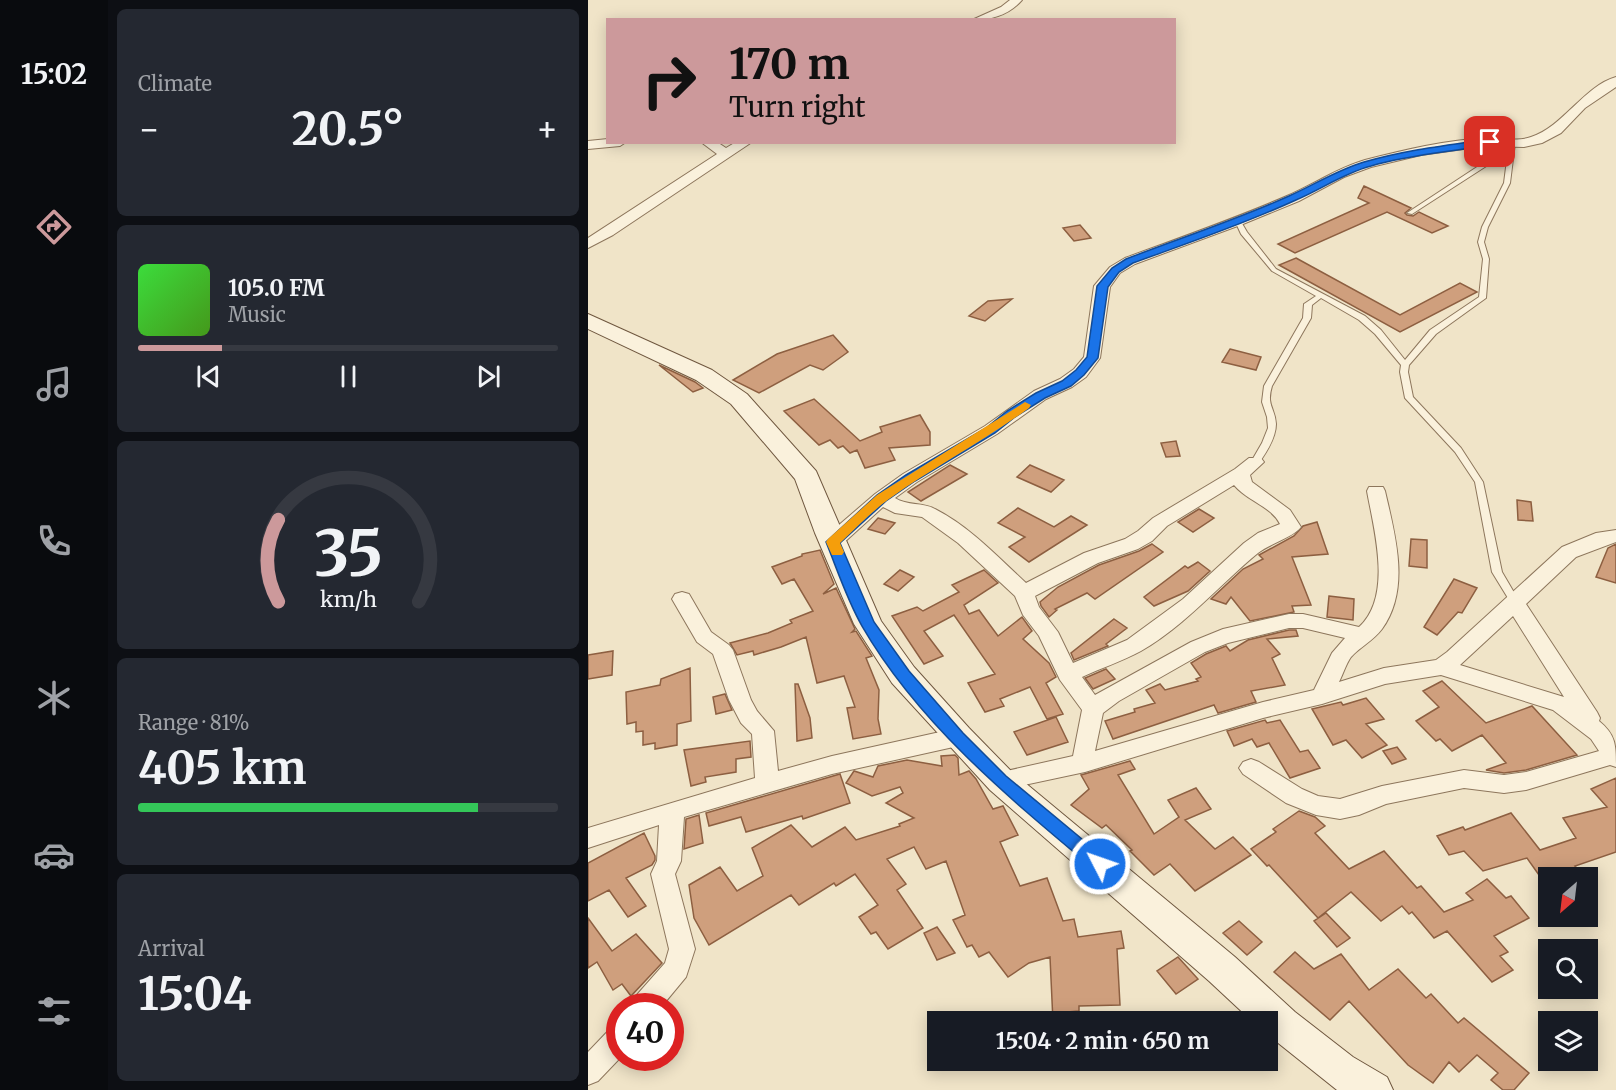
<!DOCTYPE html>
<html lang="en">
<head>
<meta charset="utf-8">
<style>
  :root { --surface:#171b24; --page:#242831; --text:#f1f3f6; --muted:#9ea1a6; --line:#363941; --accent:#cc999b }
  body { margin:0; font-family:Merriweather,serif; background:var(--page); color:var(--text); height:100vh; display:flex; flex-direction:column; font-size:22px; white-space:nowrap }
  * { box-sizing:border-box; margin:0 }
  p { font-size:20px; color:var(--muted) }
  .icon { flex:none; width:33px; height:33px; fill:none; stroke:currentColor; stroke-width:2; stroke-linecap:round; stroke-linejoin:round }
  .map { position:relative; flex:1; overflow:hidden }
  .drawer { display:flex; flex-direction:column; gap:9px; padding:9px; background:#0d0f14; width:480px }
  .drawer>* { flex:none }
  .top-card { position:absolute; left:18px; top:18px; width:570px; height:126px; border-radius:0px; box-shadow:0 3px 15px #0003; background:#cc999b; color:#111; overflow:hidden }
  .needle { width:39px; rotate:208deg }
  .controls { position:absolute; left:950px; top:867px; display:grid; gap:12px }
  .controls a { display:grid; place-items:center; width:60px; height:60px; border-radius:0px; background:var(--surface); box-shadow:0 3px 15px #0003; font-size:30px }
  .speed { position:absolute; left:18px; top:993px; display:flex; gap:12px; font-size:30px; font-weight:700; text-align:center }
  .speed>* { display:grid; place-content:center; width:78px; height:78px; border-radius:50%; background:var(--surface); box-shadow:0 3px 15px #0003; line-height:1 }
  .speed .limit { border:9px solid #d22; background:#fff; color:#111 }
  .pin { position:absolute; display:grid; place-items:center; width:51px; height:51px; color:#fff; margin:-26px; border-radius:12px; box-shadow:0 3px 9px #0006 }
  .me { position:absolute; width:66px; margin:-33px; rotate:311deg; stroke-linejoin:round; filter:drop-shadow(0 0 4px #0008) }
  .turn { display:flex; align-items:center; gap:21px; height:126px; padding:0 24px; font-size:27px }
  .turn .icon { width:78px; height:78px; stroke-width:2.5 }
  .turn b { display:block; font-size:42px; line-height:51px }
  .big { font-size:45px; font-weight:700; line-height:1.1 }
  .drawer .widget { flex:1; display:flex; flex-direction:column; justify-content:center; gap:9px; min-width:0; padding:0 21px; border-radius:9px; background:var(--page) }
  .drawer .dial { align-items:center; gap:0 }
  .dial svg { height:156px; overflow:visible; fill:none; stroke:var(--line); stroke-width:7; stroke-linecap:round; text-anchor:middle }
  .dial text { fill:var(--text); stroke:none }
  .song { display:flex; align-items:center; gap:18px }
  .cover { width:72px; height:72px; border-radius:9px; background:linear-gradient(135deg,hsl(120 70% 55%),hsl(100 70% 35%)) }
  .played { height:6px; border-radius:3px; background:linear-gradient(90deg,var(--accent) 20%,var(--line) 20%) }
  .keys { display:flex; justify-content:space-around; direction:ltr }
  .heat { display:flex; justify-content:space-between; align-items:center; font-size:33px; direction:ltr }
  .charge { height:9px; border-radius:4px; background:linear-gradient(90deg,#34c759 81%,var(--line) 0) }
  .trip { position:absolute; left:339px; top:1011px; width:351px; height:60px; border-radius:0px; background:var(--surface); box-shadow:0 3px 15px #0003; font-weight:700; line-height:60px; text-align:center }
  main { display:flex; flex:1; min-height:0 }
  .menu { display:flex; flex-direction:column; width:108px; justify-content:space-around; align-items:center; background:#090b0e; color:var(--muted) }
  .menu .icon { width:42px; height:42px }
  .menu .active { color:var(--accent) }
  .menu b { font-size:27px; color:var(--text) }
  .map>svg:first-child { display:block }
  .building { fill:#cf9f7d; stroke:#8d5f41; stroke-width:1.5 }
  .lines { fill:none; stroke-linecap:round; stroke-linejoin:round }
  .lane-casing { stroke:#8d765c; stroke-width:2 }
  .street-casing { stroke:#8d765c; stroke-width:2 }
  .secondary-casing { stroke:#6f573f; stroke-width:2 }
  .lane { fill:#faf1dc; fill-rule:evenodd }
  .street { fill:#faf1dc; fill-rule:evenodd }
  .secondary { fill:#faf1dc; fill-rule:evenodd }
  .route { fill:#1a73e8; stroke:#114b97; stroke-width:1.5 }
  .slow { fill:#f59e0b }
</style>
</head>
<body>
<main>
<nav class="menu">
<b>15:02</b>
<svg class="icon active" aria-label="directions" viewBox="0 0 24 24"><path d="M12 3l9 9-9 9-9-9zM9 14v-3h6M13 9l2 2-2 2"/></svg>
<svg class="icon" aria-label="music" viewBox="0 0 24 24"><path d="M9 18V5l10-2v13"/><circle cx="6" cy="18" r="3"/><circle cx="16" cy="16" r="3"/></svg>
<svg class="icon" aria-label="phone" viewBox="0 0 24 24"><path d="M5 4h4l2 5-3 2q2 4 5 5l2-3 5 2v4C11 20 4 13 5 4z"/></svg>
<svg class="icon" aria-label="climate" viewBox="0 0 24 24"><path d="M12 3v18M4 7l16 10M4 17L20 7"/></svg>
<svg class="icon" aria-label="car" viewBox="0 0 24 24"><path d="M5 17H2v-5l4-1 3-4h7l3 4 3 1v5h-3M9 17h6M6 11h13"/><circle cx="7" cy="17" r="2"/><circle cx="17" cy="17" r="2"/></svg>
<svg class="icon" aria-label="filters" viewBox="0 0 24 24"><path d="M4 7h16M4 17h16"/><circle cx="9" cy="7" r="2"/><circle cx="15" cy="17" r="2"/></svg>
</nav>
<section class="drawer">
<div class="widget"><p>Climate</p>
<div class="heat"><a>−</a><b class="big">20.5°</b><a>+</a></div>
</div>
<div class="widget">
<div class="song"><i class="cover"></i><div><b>105.0 FM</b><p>Music</p></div></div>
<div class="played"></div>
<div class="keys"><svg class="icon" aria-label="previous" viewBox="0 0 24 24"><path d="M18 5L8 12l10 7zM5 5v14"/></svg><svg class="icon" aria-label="pause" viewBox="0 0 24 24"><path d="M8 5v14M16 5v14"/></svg><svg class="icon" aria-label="next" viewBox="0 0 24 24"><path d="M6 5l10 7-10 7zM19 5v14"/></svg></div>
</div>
<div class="widget dial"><svg viewBox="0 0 100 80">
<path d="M14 69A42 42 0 1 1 86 69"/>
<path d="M14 69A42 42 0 0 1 14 27" stroke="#cc999b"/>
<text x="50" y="56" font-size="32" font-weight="700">35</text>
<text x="50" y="72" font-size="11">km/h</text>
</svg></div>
<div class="widget"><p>Range · 81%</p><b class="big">405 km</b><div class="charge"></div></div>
<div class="widget"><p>Arrival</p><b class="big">15:04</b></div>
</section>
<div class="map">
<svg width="1028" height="1090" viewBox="0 0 1028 1090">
  <rect width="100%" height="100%" fill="#f0e4c8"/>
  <path class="building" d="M776,186l47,22 -6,5 2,2 6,1 6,-4 29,14 -16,7 -45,-21 -92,41 -17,-9 91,-41 -11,-5z
    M492,225l11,13 -17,3 -11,-13z
    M708,258l104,57 60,-32 17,9 -77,40 -121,-67z
    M424,299l-27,22 -16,-5 19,-15z
    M245,335l15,17 -25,18 -13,-5 -51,28 -26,-13 44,-26z
    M642,349l31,8 -5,13 -34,-8z
    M71,365l36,17 8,6 -10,4z
    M226,399l46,42 22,-9 -2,-5 40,-12 10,17v13l-41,3 6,12 -30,8 -8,-18 -7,3 -7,-7 -5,2 -8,-8 -11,5 -35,-34z
    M588,441l4,15 -14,1 -5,-14z
    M362,465l17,9 -46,27 -13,-9z
    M442,465l34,15 -13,12 -34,-15z
    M929,500l14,2 2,19 -15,-1z
    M430,508l36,19 17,-11 16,9 -58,37 -20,-15 16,-10 -27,-14z
    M611,509l15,9 -21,14 -15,-10z
    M290,518l17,5 -10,11 -17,-5z
    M729,522l11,32 -36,3 19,48 -19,1 2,6 -44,9 -19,-24 -5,7 -15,-5 32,-30 20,-10 -4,-4 35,-19 9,-10z
    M823,539l16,1v28l-18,-2z
    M564,544l11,8 -68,47 -8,-6 -32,16 2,1 -8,7 -8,-11 -1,-4 18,-15 41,-22 40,-14z
    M1028,544v39l-20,-6 12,-29z
    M232,550l14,34 -11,10 13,-6 19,41 -3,3 4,-1 16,25 -6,2 13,32 -1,29 3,15 -28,5 -6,-31 8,-1 -11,-31 -27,7 -11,-46 -25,10 -27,8 -1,-4 -16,4 -7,-12 38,-10 24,-10 -2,-3 23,-9 -19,-32 -12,5 -10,-17 30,-11v-2z
    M610,562l12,9 -22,20 -34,15 -10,-9 41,-31 3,2z
    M312,570l14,7 -16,14 -14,-7z
    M396,570l14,13 -34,22 5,9 10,-4 19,26 24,-19 10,14 -9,8 26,24 7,14 -10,6 17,31 -16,5 -17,-32 -30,12 4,7 -19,6 -17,-29 27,-9 -41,-59 -30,16 19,25 -19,8 -32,-48 25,-9 6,4 36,-19 -7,-7z
    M866,579l23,9 -15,25 -4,-1 -21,23 -13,-8z
    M741,596l25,3 -1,21 -26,-3z
    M526,619l13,9 -21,16 2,2 -34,14 -3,-7z
    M701,630h7l2,6 -31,3 13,15 -8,4 13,27 -34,6 5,11 -38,11 -4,-8 -101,34 -8,-18 30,-9 -1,-3 21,-6 -9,-13 14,-6 5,6 33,-9 -2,-2 5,-2 -10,-14 15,-9 20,-8 4,5 18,-11z
    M25,651l-1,24 -24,4v-24z
    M102,668l1,53 -14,3v21l-22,4v-6l-12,2v-14l-7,1v-10l-9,2 -1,-32 34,-7 1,-6z
    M518,669l9,10 -22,10 -8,-11z
    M854,681l44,42 46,-17 45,49 -51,15 -22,3 -18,-3 20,-7 -24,-28 -30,16 -12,-12 -4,2 -20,-20 23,-14 -16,-16z
    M207,684h3l12,34 2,20 -15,3z
    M137,694l7,16 -16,4 -3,-17z
    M778,698l18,21 -18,5 21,21 -25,13 -16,-18 -13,5 -21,-36 29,-7 2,3z
    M468,717l12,25 -41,13 -13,-23z
    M677,720l2,3 13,-3 20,32 8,-2 12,18 -30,10 -21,-35 -12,4 -5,-8 -18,7 -7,-15z
    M162,741l1,16 -15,2v13l-31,5 1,5 -15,4 -7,-36z
    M809,747l9,12 -14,5 -9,-13z
    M367,755l3,3 1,17 10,-4 7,8 17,30 10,-3 15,29 -18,7 20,44 27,-8 16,43 11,-2 4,18 43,-6 3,17 -7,1 3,56 -41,1v5l-11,1 4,10h-19l-3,-65 -21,6 -21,14 -19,-25 -10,5 -7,-12 -5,2 -14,-27 12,-5 -19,-54 -20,8 -12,-22 -27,12 19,25 -9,6 26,38 -35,21 -12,-17 -5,2 -12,-17 19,-12 -23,-31 -19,12 -2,-3 -35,22 -8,-10 -82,50 -15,-27 -5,-33 31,-18 17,24 26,-15 -11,-28 39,-23 21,22 33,-20 11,13 44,-14 -1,-2 15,-6 -28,-15 17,-10 -3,-6 -28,9 -26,-13 8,-12 19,6 5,-11 29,-6 35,6 -1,-10z
    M542,761l5,8 -17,6 36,59 25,-17 -11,-17 28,-12 15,21 -26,11 30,29 18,-12 18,18 -56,36 -25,-27 -16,11 -24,-24 2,-1 -26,-25 -4,3 -31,-23 18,-16 -8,-14z
    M252,774l10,29 -47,16 -1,-3 -56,16 -5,-15 -32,9 -3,-13z
    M1028,778v74l-41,14 11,12h-35l-5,-6 -7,3 -12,-17 -44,13 -19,-20 -15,4 -12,-19 26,-9 2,3 46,-17 29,37 36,-12 -13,-20 44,-11 -16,-18z
    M711,811l16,6 10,9 -10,7 34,36 35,-18 33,37 4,-2 23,26 29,-12 -7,-7 21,-14 19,19 5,-2 18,22 -35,18 14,16 -8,4 13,14 -21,12 -45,-51 -13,7 -22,-26 -3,2 -7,-8 -21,15 -30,-29 -33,26 -49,-53 -2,1 -16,-17 25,-17 -3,-3z
    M111,815l4,28 -19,6 2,-30z
    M56,833l11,23v4l-3,5 -26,13 20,28 -18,11 -19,-27 -21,11v-38z
    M738,913l24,25 -13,9 -23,-26z
    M0,918l24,33 24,-17 26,29 -31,33 -9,-12 -9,6 -16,-28 -9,6z
    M651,921l23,21 -15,13 -24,-22z
    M349,927l18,26 -18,7 -13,-27z
    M707,952l19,17 27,-15 28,36 29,-21 28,29 5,-4 27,29 6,-5 65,55 -15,17h-11l-12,-10 7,-7 -21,-18 -18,17 -10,-10 -16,21 -25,-18 -59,-64 -19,19 -56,-48z
    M590,957l20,22 -22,15 -19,-23z"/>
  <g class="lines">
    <defs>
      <path id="lane" d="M922,142l5,1 -5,40 -22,44 -4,15 5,17 -3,39 -50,36 -27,31 -1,7 5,25 48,51 22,34 19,90 17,29 -5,3 -3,-1 -19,-31 -17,-90 -20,-30 -50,-54 -5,-26 1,-7 -26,-31 -16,-14 -38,-22 -9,7 -1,13 -39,68c-6,20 3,21 4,38 0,14 -10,29 -18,40h-6l-1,-2 11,-19 6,-15 -1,-11 -5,-15 2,-16 39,-68 1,-14 12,-8 -44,-25 -31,-37 -6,-13 1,-1h4l7,12 29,37 89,47 16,14 24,30 25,-30 49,-33 4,-38 -5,-17 4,-15 22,-44 4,-31 -96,62 -5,-1 102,-67z"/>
      <path id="street" d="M422,0h12c-13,15 -31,20 -50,20l29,-13z
        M1028,77v10l-31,21 -24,25 -19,10 -18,4 -39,-1 -64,9 -50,12 -27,10 -45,24 -56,23 -108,40 -15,9 -10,14 -10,71 -14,19 -14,10 -26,12 -49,35 -80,48 -22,16c12,8 28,4 40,11 35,18 63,48 91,74l58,-30 41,-14 13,-8 15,-13 82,-49 14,-11h12l3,4 -14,13 2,7 38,28 11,17c-7,10 -32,17 -43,26 -39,32 -72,72 -117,98 -18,10 -40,17 -59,26l13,18 96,-53 32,-13 66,-15h14l56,13c34,-31 15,-97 8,-136l2,-4h14l2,4c10,44 26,98 -3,138 -9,12 -22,18 -31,28 -5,7 -8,17 -12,25l45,-14 52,-8 11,-8 115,-105 34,-14 20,-3v12l-40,15 -50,47 71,108 3,6 -1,3c17,14 17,24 17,46l-6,-2 -84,25 -22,3 -40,-5 -78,16 -27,11 -19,4 -24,-4 -30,-12 -43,-29 -4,-6 4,-6 8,-3 8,3 43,27 16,7 22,3 42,-13 82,-16 40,5 22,-3 73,-21 -8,-12 -38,-29 -112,-35 -56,9 -63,20 -59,14 -178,54 -84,18 -8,-2 -4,-7 4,-7 80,-18 9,-46 -22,-30 -21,-44 -16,-21 -8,-19 -57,-53 -36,-26 -27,-4 -12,-6 -44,40 -7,1 -7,-1 -3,-5 3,-5 50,-43 28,-20 82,-48 49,-35 26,-12 14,-10 10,-12 10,-71 16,-19 15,-9c54,-20 109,-39 162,-62 26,-11 50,-28 78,-36 39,-10 81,-20 121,-22 15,0 31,4 45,-1 32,-10 53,-51 85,-60zM646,485c13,16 37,21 46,39l-22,9 -14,10 -61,56 -56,41 -54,23 -15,-31 -19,-25 -4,-11 63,-33 40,-14 14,-8 15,-15zM925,616l51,81 -104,-32zM701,628h14l42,10 -13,15 -18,37 -51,12 -168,49 8,-38 16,-12 86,-49 23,-9z
        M20,139v3h18l-6,4 -32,3v-8z
        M113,142h16l9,6 10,-6h16l-139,93 -25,13v-10l129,-84z
        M94,592l7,2 22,38 18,13 4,5 18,50 6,11 17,20 4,40 54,-15 126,-28 8,3 3,6 -3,6 -8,3 -126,28 -148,43 -3,44 -6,13 20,75 -9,28 -24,29h-30l3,-9 30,-34 4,-14 -18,-75 6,-13 2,-36 -71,23v-20l167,-50 -3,-44 -11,-11 -12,-23 -16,-46 -16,-12 -25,-43 3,-5z
        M32,1025v33l-22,23 -10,4v-33l22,-23z"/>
      <path id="secondary" d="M0,314l124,56 35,24 69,77 65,150 33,46 55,61 43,44 223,185 60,55 58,45 34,20 6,13h-56l-69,-55v-13h-15l-44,-41 -219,-191 -98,-107 -38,-59 -39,-91 -20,-54 -64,-75 -35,-24 -108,-51z"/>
    </defs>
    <use href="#lane" class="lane-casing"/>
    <use href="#street" class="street-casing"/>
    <use href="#secondary" class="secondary-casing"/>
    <use href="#lane" class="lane"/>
    <use href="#street" class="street"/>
    <use href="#secondary" class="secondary"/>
  </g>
  <path class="route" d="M902,139l4,1v4c-41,8 -82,10 -123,22 -27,7 -49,23 -75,34 -52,24 -108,43 -163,63l-14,9 -11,15 -10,71 -14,17 -13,11 -26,12 -30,19 -20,16 -80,48 -29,20 -46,42 34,79 35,49 54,62 43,43 100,83 3,5 -3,5 -6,2 -6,-2c-85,-71 -176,-146 -232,-243 -15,-26 -25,-57 -36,-84l51,-47 29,-20 80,-47 21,-17 29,-18 26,-12 14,-11 11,-13 10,-71 15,-18 14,-9c54,-21 110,-39 163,-63 25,-11 48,-26 75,-34 41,-12 84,-17 126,-23z"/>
  <path class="slow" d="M437,402l6,3 -2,3c-45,33 -95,59 -140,91 -18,13 -33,29 -49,44l4,9 -2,3h-10l-6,-13 2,-3 49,-44z"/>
</svg>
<div class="controls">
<a><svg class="needle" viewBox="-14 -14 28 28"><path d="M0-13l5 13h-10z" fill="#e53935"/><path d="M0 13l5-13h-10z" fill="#9ea1a6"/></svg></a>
<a><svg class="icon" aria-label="search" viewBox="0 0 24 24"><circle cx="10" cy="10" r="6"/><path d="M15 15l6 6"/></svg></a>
<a><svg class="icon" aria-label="layers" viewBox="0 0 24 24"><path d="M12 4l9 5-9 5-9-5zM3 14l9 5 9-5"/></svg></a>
</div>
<div class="speed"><div class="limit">40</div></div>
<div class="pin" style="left:902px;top:142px;background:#d93025"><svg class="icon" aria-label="arrive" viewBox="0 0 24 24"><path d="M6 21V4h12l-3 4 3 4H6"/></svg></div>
<svg class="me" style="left:512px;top:864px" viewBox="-20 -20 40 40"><circle r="17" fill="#1a73e8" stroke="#fff" stroke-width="3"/><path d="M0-11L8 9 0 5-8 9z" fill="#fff"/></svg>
<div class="trip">15:04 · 2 min · 650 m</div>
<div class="top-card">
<div class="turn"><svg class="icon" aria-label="right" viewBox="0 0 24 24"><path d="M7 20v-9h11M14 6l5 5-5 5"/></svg><div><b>170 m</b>Turn right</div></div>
</div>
</div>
</main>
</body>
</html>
